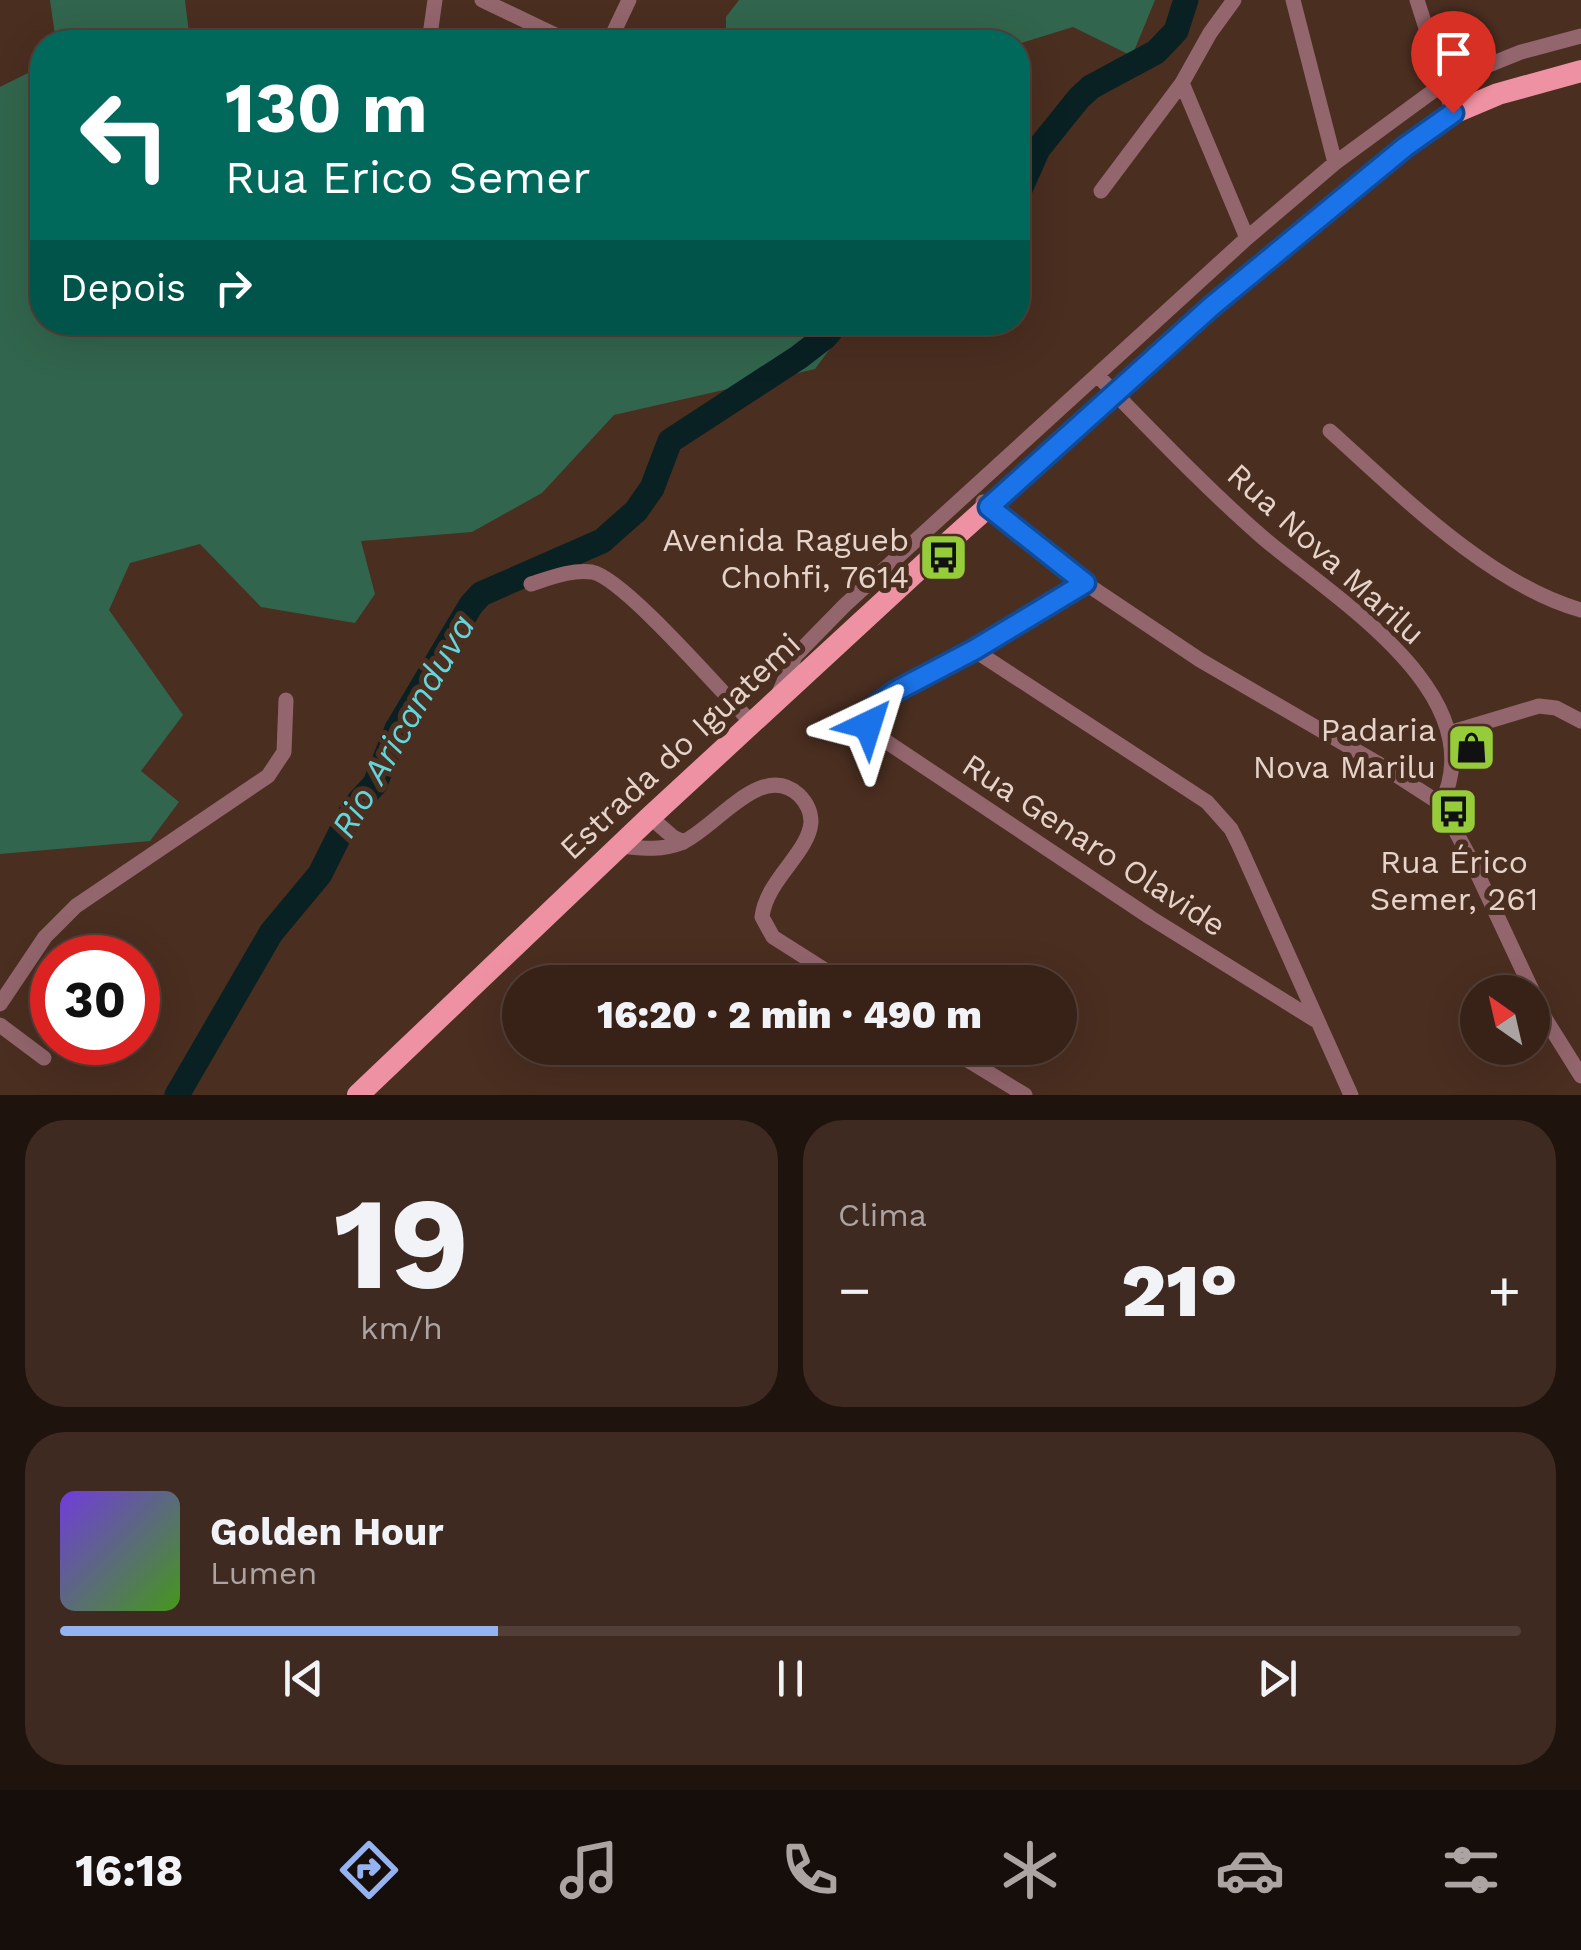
<!DOCTYPE html>
<html lang="pt">
<head>
<meta charset="utf-8">
<style>
  :root { --surface:#382218; --page:#3f2a21; --text:#f1f3f6; --muted:#aba4a2; --line:#523f37; --accent:#95b2f1 }
  body { margin:0; font-family:"Work Sans",sans-serif; background:var(--page); color:var(--text); height:100vh; display:flex; flex-direction:column; font-size:38px; white-space:nowrap }
  * { box-sizing:border-box; margin:0 }
  p { font-size:32px; color:var(--muted) }
  .icon { flex:none; width:55px; height:55px; fill:none; stroke:currentColor; stroke-width:2; stroke-linecap:round; stroke-linejoin:round }
  .map { position:relative; height:1095px; overflow:hidden }
  .panel { display:flex; flex-direction:column; gap:25px; padding:25px; background:#1f130d; flex:1 }
  .panel>* { flex:none }
  .top-card { position:absolute; left:30px; top:30px; width:1000px; height:305px; border-radius:40px; box-shadow:0 10px 40px #0002,0 0 0 2px var(--line); background:#00695c; color:#fff; overflow:hidden }
  .needle { width:65px; rotate:326deg }
  .tools { position:absolute; left:1460px; top:975px; display:grid; gap:20px }
  .tools a { display:grid; place-items:center; width:90px; height:90px; border-radius:50%; background:var(--surface); box-shadow:0 10px 40px #0002,0 0 0 2px var(--line); font-size:50px }
  .speed { position:absolute; left:30px; top:935px; display:flex; gap:20px; font-size:50px; font-weight:700; text-align:center }
  .speed>* { display:grid; place-content:center; width:130px; height:130px; border-radius:50%; background:var(--surface); box-shadow:0 10px 40px #0002,0 0 0 2px var(--line); line-height:1 }
  .speed .limit { border:15px solid #d22; background:#fff; color:#111 }
  .pin { position:absolute; display:grid; place-items:center; width:85px; height:85px; color:#fff; margin:-102px -42px; border-radius:50% 50% 50% 0; rotate:-45deg; box-shadow:0 0 10px #0007 }
  .pin .icon { rotate:45deg }
  .me { position:absolute; width:110px; margin:-55px; rotate:41deg; stroke-linejoin:round; filter:drop-shadow(0 0 8px #0008) }
  .turn { display:flex; align-items:center; gap:35px; height:210px; padding:0 30px; font-size:45px }
  .turn .icon { width:130px; height:130px; stroke-width:2.5 }
  .turn b { display:block; font-size:70px; line-height:85px }
  .then { display:flex; align-items:center; height:95px; padding:0 30px; background:#0003; gap:20px; font-size:38px }
  .big { font-size:75px; font-weight:800; line-height:1.1 }
  .panel .card { flex:1; display:flex; flex-direction:column; justify-content:center; gap:15px; min-width:0; padding:0 35px; border-radius:40px; background:var(--page) }
  .panel .dial { align-items:center; gap:0 }
  .dial b { font-size:130px; line-height:1 }
  .song { display:flex; align-items:center; gap:30px }
  .cover { width:120px; height:120px; border-radius:15px; background:linear-gradient(135deg,hsl(260 70% 55%),hsl(100 70% 35%)) }
  .played { height:10px; border-radius:5px; background:linear-gradient(90deg,var(--accent) 30%,var(--line) 30%) }
  .keys { display:flex; justify-content:space-around; direction:ltr }
  .heat { display:flex; justify-content:space-between; align-items:center; font-size:55px; direction:ltr }
  .panel .tiles { flex:1; display:grid; gap:25px; grid-template-columns:1fr 1fr }
  .card:last-child { grid-column:span 2 }
  .trip { position:absolute; left:502px; top:965px; width:575px; height:100px; border-radius:50px; background:var(--surface); box-shadow:0 10px 40px #0002,0 0 0 2px var(--line); font-weight:800; line-height:100px; text-align:center }
  .tabs { display:flex; height:160px; justify-content:space-around; align-items:center; background:#160e0a; color:var(--muted) }
  .tabs .icon { width:70px; height:70px }
  .tabs .on { color:var(--accent) }
  .tabs b { font-size:45px; color:var(--text) }
  .map>svg:first-child { display:block }
  .green { fill:#32654d }
  .lines { fill:none; stroke-linecap:round; stroke-linejoin:round }
  .river { stroke:#092123; stroke-width:25 }
  .street { stroke:#93656d; stroke-width:15 }
  .primary { stroke:#ee91a2; stroke-width:22 }
  .route-casing { stroke:#114b97; stroke-width:25 }
  .route { stroke:#1a73e8; stroke-width:18 }
  .labels { text-anchor:middle; stroke-width:10; stroke-linejoin:round; paint-order:stroke }
  .poi-label { font-size:32px; fill:#e6d3ca; stroke:#4a2e20; text-anchor:end }
  .street-label { font-size:32px; fill:#e6d3ca; stroke:#4a2e20 }
  .water-label { font-size:35px; font-style:italic; fill:#62d6db; stroke:#4a2e20 }
</style>
</head>
<body>
<div class="map">
<svg width="1581" height="1095" viewBox="0 0 1581 1095">
  <rect width="100%" height="100%" fill="#4a2e20"/>
  <path class="green" d="M50,0h135l5,42h-134z
    M739,0h416l-23,56 -59,-29 -55,17 -292,-2v-25z
    M42,66v256l807,1 -34,46 -201,46 -72,78 -70,39 -111,9 14,53 -20,29 -94,-16 -61,-63 -70,19 -21,47 74,105 -42,56 38,31 -29,39 -150,13v-767z"/>
  <g class="lines">
    <path class="river" d="M1018,194l20,-45 41,-51 12,-11 65,-35 20,-21 10,-31
      M177,1095l94,-162 49,-59 33,-66 22,-24 22,-55 74,-124 10,-11 121,-53 34,-30 16,-23 18,-47 129,-84 26,-20 13,-15"/>
    <path class="street" d="M482,0l88,42
      M1293,0l42,163
      M1417,0l36,113
      M429,42l6,-42
      M609,42l20,-42
      M1182,83l65,155
      M1101,191l81,-108 28,-50 24,-33
      M1098,376c53,54 106,110 163,160 68,59 235,157 180,268
      M1330,431c70,63 159,153 251,179
      M983,502l102,81 115,77 179,104 62,40 29,54 76,162 35,56
      M1085,583l-111,67 -96,53 -11,15 5,14 279,186 164,102
      M531,584c19,-6 41,-15 61,-12 32,6 131,122 160,151
      M974,650l233,152 24,27 8,16 112,250
      M779,693l16,-37 50,-51 402,-367 88,-75 109,-80 77,-31 60,-16
      M1449,733l90,-27 17,2 25,13
      M650,817l23,20 11,5
      M620,846c22,2 40,5 61,-3 35,-15 80,-83 118,-48 7,7 12,17 12,27 -2,31 -45,58 -49,95l11,20 71,45
      M0,1004l45,-67 31,-31 192,-130 16,-24 2,-52
      M0,1025l44,33
      M948,1048l77,47"/>
    <path class="primary" d="M358,1095l292,-278 282,-260 280,-251 193,-159 48,-34 45,-19 83,-23"/>
  </g>
  <g class="lines">
    <defs>
      <path id="route" d="M868,725l2,-14 26,-20 78,-41 111,-67 -96,-76 223,-201 193,-159 48,-34"/>
    </defs>
    <use href="#route" class="route-casing"/>
    <use href="#route" class="route"/>
  </g>
  <defs>
    <symbol id="bus-square" viewBox="-11 -11 22 22"><rect x="-9" y="-9" width="18" height="18" rx="4" fill="#96cc39" stroke="#4a2e20"/><path d="M-5-6H5V4H4V6H2V4H-2V6H-4V4H-5ZM-3.5-4V0h7V-4ZM-3.5 1.2v1.5H-2V1.2ZM2 1.2v1.5H3.5V1.2Z" fill="#111"/></symbol>
    <symbol id="shop-square" viewBox="-11 -11 22 22"><rect x="-9" y="-9" width="18" height="18" rx="4" fill="#96cc39" stroke="#4a2e20"/><path d="M-5-2.5h2.3a2.7 3.5 0 0 1 5.4 0H5L5.5 6h-11ZM-1.5-2.5h3a1.5 2.3 0 0 0-3 0Z" fill="#111"/></symbol>
  </defs>
  <g fill-rule="evenodd">
    <use href="#bus-square" x="916" y="530" width="55" height="55"/>
    <use href="#shop-square" x="1444" y="720" width="55" height="55"/>
    <use href="#bus-square" x="1426" y="784" width="55" height="55"/>
  </g>
  <g class="labels">
    <g class="poi-label">
      <text x="909" y="551">Avenida Ragueb<tspan x="909" dy="37">Chohfi, 7614</tspan></text>
      <text x="1436" y="741">Padaria<tspan x="1436" dy="37">Nova Marilu</tspan></text>
      <text x="1454" y="873" text-anchor="middle">Rua Érico<tspan x="1454" dy="37">Semer, 261</tspan></text>
    </g>
    <g class="street-label">
      <text transform="translate(1326 554) rotate(42)" y="11">Rua Nova Marilu</text>
      <text transform="translate(680 746) rotate(-43)" y="11">Estrada do Iguatemi</text>
      <text transform="translate(1094 845) rotate(33)" y="11">Rua Genaro Olavide</text>
    </g>
    <g class="water-label">
      <text transform="translate(403 726) rotate(-60)" y="12">Rio Aricanduva</text>
    </g>
  </g>
</svg>
<div class="tools">
<a><svg class="needle" viewBox="-14 -14 28 28"><path d="M0-13l5 13h-10z" fill="#e53935"/><path d="M0 13l5-13h-10z" fill="#aba4a2"/></svg></a>
</div>
<div class="speed"><div class="limit">30</div></div>
<div class="pin" style="left:1453px;top:113px;background:#d93025"><svg class="icon" aria-label="arrive" viewBox="0 0 24 24"><path d="M6 21V4h12l-3 4 3 4H6"/></svg></div>
<svg class="me" style="left:868px;top:725px" viewBox="-20 -20 40 40"><path d="M0-17L14 15 0 8-14 15z" fill="#1a73e8" stroke="#fff" stroke-width="4"/></svg>
<div class="trip">16:20 · 2 min · 490 m</div>
<div class="top-card">
<div class="turn"><svg class="icon" aria-label="left" viewBox="0 0 24 24"><path d="M17 20v-9H6M10 6l-5 5 5 5"/></svg><div><b>130 m</b>Rua Erico Semer</div></div>
<div class="then">Depois<svg class="icon" aria-label="right" viewBox="0 0 24 24"><path d="M7 20v-9h11M14 6l5 5-5 5"/></svg></div>
</div>
</div>
<section class="panel">
<div class="tiles">
<div class="card dial"><b>19</b><p>km/h</p></div>
<div class="card"><p>Clima</p>
<div class="heat"><a>−</a><b class="big">21°</b><a>+</a></div>
</div>
<div class="card">
<div class="song"><i class="cover"></i><div><b>Golden Hour</b><p>Lumen</p></div></div>
<div class="played"></div>
<div class="keys"><svg class="icon" aria-label="previous" viewBox="0 0 24 24"><path d="M18 5L8 12l10 7zM5 5v14"/></svg><svg class="icon" aria-label="pause" viewBox="0 0 24 24"><path d="M8 5v14M16 5v14"/></svg><svg class="icon" aria-label="next" viewBox="0 0 24 24"><path d="M6 5l10 7-10 7zM19 5v14"/></svg></div>
</div>
</div>
</section>
<nav class="tabs">
<b>16:18</b>
<svg class="icon on" aria-label="directions" viewBox="0 0 24 24"><path d="M12 3l9 9-9 9-9-9zM9 14v-3h6M13 9l2 2-2 2"/></svg>
<svg class="icon" aria-label="music" viewBox="0 0 24 24"><path d="M9 18V5l10-2v13"/><circle cx="6" cy="18" r="3"/><circle cx="16" cy="16" r="3"/></svg>
<svg class="icon" aria-label="phone" viewBox="0 0 24 24"><path d="M5 4h4l2 5-3 2q2 4 5 5l2-3 5 2v4C11 20 4 13 5 4z"/></svg>
<svg class="icon" aria-label="climate" viewBox="0 0 24 24"><path d="M12 3v18M4 7l16 10M4 17L20 7"/></svg>
<svg class="icon" aria-label="car" viewBox="0 0 24 24"><path d="M5 17H2v-5l4-1 3-4h7l3 4 3 1v5h-3M9 17h6M6 11h13"/><circle cx="7" cy="17" r="2"/><circle cx="17" cy="17" r="2"/></svg>
<svg class="icon" aria-label="filters" viewBox="0 0 24 24"><path d="M4 7h16M4 17h16"/><circle cx="9" cy="7" r="2"/><circle cx="15" cy="17" r="2"/></svg>
</nav>
</body>
</html>
